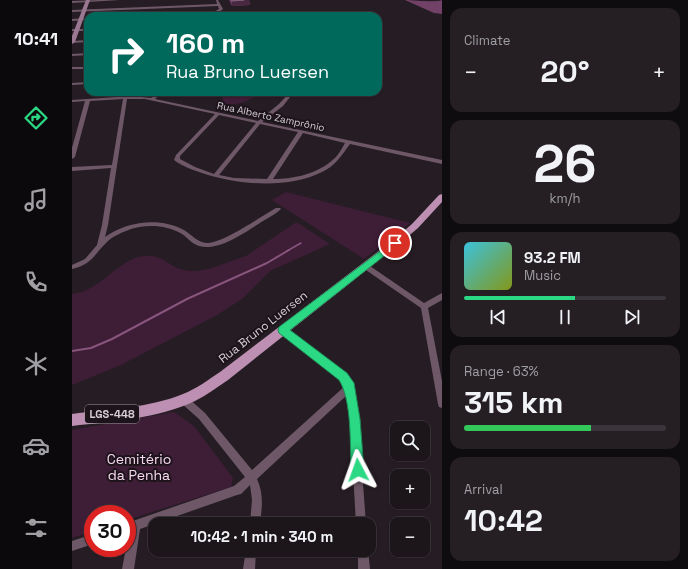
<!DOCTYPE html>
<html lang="en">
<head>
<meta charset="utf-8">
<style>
  :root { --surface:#1c161b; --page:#251f24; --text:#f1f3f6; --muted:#a09fa3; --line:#3a353a; --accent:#2bd884 }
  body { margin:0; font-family:"Space Grotesk",sans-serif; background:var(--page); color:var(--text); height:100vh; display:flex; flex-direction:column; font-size:15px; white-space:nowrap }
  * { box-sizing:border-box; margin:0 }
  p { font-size:13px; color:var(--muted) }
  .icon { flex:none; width:22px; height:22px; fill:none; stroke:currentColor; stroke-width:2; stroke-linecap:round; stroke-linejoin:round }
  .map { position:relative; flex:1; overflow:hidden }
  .sheet { display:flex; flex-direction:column; gap:8px; padding:8px; background:#0f0c0f; width:246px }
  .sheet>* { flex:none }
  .guide { position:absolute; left:12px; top:12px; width:298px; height:84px; border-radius:12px; box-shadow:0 1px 3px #0004,0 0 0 1px var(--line); background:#00695c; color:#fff; overflow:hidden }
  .fabs { position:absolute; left:318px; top:421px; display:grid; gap:8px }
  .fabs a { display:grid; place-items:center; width:40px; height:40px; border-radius:8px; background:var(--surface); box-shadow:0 1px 3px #0004,0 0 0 1px var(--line); font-size:20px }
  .speed { position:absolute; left:12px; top:505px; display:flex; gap:8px; font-size:20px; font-weight:700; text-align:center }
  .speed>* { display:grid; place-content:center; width:52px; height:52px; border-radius:50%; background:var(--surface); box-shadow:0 1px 3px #0004,0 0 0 1px var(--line); line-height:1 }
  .speed .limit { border:6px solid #d22; background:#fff; color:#111 }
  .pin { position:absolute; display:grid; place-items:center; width:34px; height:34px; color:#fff; margin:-17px; border:2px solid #fff; border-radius:50%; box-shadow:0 1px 4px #0007 }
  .me { position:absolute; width:44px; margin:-22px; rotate:356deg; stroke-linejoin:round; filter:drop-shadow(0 0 3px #0008) }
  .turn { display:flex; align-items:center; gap:14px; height:84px; padding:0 16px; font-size:18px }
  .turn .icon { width:52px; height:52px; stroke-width:2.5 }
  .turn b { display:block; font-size:28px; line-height:34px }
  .big { font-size:30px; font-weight:700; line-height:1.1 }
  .sheet .tile { flex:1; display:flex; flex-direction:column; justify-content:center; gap:6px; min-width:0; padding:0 14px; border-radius:12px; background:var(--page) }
  .sheet .dial { align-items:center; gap:0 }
  .dial b { font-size:52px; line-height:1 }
  .song { display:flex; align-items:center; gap:12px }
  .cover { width:48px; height:48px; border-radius:6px; background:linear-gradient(135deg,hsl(190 70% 55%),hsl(70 70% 35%)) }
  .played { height:4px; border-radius:2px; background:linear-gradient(90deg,var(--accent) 55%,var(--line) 55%) }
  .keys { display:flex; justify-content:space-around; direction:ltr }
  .heat { display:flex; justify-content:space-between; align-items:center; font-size:22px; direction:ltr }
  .charge { height:6px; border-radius:3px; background:linear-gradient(90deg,#34c759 63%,var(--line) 0) }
  .trip { position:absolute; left:76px; top:517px; width:228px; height:40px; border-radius:12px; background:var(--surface); box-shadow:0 1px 3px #0004,0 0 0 1px var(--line); font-weight:700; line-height:40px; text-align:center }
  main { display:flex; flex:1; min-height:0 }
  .tabs { display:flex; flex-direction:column; width:72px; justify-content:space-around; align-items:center; background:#0b090b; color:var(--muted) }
  .tabs .icon { width:28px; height:28px }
  .tabs .active { color:var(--accent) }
  .tabs b { font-size:18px; color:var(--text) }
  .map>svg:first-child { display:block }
  .green { fill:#3e1d37 }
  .forest { fill:#724167 }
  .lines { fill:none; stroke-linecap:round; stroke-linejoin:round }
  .stream-far1 { stroke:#88557c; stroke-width:1.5 }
  .stream { stroke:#88557c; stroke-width:2 }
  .minor { fill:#6e5868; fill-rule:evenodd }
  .secondary { fill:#9b7792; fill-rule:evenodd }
  .primary { fill:#bd8fb2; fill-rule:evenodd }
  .wall { fill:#693c5f }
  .shaded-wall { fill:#492942 }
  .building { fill:#754c6c; stroke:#84617c }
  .route { fill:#2bd884; stroke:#1c8c56 }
  .labels { text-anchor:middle; stroke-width:4; stroke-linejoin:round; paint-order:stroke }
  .far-street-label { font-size:10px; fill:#d6d0d5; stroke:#1c141a }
  .shield { fill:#1c141a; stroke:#9e989d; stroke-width:1 }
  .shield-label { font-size:11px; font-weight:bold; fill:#d6d0d5 }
  .street-label { font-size:12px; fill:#d6d0d5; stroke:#1c141a }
  .near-park-label { font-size:14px; fill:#f8d8ef; stroke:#1c141a }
</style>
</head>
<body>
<main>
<nav class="tabs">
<b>10:41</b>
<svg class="icon active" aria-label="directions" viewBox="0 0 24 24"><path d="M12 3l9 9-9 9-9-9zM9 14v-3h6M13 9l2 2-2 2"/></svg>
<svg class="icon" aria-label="music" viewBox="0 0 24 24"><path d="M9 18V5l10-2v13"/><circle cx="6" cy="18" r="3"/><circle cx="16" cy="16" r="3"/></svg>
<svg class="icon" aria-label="phone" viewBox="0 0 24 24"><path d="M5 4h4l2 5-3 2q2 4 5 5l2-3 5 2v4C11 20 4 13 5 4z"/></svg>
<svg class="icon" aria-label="climate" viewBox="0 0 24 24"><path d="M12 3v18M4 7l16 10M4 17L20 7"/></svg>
<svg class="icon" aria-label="car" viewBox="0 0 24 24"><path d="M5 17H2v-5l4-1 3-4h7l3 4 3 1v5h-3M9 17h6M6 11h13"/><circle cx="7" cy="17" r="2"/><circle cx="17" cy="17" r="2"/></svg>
<svg class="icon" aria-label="filters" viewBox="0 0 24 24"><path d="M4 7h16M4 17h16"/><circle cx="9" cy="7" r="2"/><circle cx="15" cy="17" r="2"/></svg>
</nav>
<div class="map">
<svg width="370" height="569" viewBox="0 0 370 569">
  <rect width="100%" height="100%" fill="#261d24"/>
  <path class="green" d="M149,92h39v3c-7,3 -32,16 -37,6 -1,-2 -1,-6 -2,-9z
    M214,192l124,31 -46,36 -92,-59z
    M223,223h3l32,21 -60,27 -28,28 -25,16 -96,50 -49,20v-91c7,-1 14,-3 20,-7 17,-9 32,-29 52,-31 18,-2 22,8 36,13 20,7 47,-7 66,-13z
    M102,412l20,14 39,52 -2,9 -104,33v-6h-34v17l-21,7v-108z"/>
  <path class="forest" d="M333,0c11,0 29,3 37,0v14l-8,-1z"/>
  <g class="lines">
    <path class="stream-far1" d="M215,251l14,-8"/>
    <path class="stream" d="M0,351l19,-3 21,-9 75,-40 80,-36 22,-13"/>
    <path class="minor" d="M26,0h22l-48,3v-2z
      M144,0h2l5,9c-10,10 -27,7 -40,7l27,-2 9,-5 -1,-3 -146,6v-2l145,-6z
      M225,13l8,3 -8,-1 -22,1z
      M16,18v2l-16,1v-2z
      M0,29h16v2h-16z
      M16,40v2l-16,1v-2z
      M16,53v2l-16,1v-2z
      M0,67h16v2h-16z
      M16,82v2l-16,1v-2z
      M86,92h5l-8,7 103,22 21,-17 11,-12h4l-11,14 -21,16 180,38v4l-92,-20c-8,11 -15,22 -28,28 -34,17 -84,13 -120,1 -9,-3 -20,-7 -28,-13l2,-5 39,-41 -70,-15h-18l-19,126 -3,12c22,-16 55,-20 79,-7 8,5 14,13 24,13 17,-1 52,-26 68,-35h4l1,1c-5,5 -12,8 -18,12 -16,10 -44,31 -64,25 -7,-2 -11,-8 -17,-12 -15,-9 -35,-10 -51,-5 -8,3 -18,7 -24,13 -14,13 -14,22 -35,27v-4l13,-6 12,-14 5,-20 9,-57 -39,3v-4l40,-2 11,-66 -33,2 -15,56 -3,2v-11l13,-47 -13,1v-2l60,-4 19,2zM147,115l37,8 -42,51 -19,-7 -15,-8v-3zM188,124l38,8 -31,47 -33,-1 -15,-3zM231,133l42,10c-3,5 -6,11 -10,15 -17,16 -41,21 -62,21z
      M291,264h4l57,39 18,-10v7l-14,8 14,73v27l-3,-1 -1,-3 -17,-96 -58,-40 -1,-2z
      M211,327l3,1 60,46 8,13 3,15 9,122h-10l-7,-122 -2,-7 -90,84c7,15 5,29 3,45h-10l2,-24 -2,-15 -9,9 -4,1 -97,34 -6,40h-12l4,-21h1l2,-15h-2v-10l107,-37 11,-9 -46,-58 -18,-16 -1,-3 1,-3 3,-1 3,1 18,16 47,57 93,-84 -5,-6 -60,-48 -1,-2 1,-2z
      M21,534v10l-21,7v-10z
      M174,550h10l-1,19h-12z
      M286,550h10l2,19h-12z"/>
    <path class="secondary" d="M14,0h4l-15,42 -3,2v-8z"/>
    <path class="primary" d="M370,194v8l-24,26 -20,17 -170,135c-11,7 -21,15 -33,21 -38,18 -82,20 -123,25v-12c37,-5 77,-6 111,-20 13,-5 25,-14 37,-22l172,-131 20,-17 27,-29z"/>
  </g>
  <path class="wall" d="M157,0h20l1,5 -18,1z"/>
  <path class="shaded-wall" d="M172,0h5l1,5 -18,1v-5z"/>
  <path class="building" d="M159,0h13l-12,1z"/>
  <path class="route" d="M323,240l4,3 -1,2 -108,85 57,43 7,10 6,36 4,51 -2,4 -4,2 -5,-2 -2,-4c-1,-24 1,-70 -12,-90l-60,-47 -1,-3 1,-3z"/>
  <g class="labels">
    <g class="far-street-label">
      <text transform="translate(199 116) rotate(12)" y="4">Rua Alberto Zamprônio</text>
    </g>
    <rect class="shield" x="13" y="405" width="54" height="18" rx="3"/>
    <g class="shield-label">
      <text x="40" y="418">LGS-448</text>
    </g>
    <g class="street-label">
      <text transform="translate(191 327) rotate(-38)" y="4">Rua Bruno Luersen</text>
    </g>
    <g class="near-park-label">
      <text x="67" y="464">Cemitério<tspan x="67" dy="16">da Penha</tspan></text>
    </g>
  </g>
</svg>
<div class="fabs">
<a><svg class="icon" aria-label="search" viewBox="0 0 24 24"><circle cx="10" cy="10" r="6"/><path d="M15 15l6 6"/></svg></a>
<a>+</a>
<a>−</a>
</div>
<div class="speed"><div class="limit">30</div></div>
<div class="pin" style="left:323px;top:243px;background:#d93025"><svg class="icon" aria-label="arrive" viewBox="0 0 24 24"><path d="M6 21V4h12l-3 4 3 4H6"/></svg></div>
<svg class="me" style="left:286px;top:470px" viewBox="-20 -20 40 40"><path d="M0-17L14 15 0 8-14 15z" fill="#2bd884" stroke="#fff" stroke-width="4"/></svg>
<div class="trip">10:42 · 1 min · 340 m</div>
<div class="guide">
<div class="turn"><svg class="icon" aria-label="right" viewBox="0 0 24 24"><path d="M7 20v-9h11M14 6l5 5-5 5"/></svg><div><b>160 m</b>Rua Bruno Luersen</div></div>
</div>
</div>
<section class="sheet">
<div class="tile"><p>Climate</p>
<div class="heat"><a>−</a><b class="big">20°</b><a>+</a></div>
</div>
<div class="tile dial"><b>26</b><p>km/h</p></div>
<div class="tile">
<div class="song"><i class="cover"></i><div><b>93.2 FM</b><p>Music</p></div></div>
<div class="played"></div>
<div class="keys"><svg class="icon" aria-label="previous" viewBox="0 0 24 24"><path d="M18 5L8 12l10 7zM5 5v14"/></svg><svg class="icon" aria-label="pause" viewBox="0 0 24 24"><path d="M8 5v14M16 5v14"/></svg><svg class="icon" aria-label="next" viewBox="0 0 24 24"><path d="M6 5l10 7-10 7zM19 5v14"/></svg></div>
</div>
<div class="tile"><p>Range · 63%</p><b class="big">315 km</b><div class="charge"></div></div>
<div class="tile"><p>Arrival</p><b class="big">10:42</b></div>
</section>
</main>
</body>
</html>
